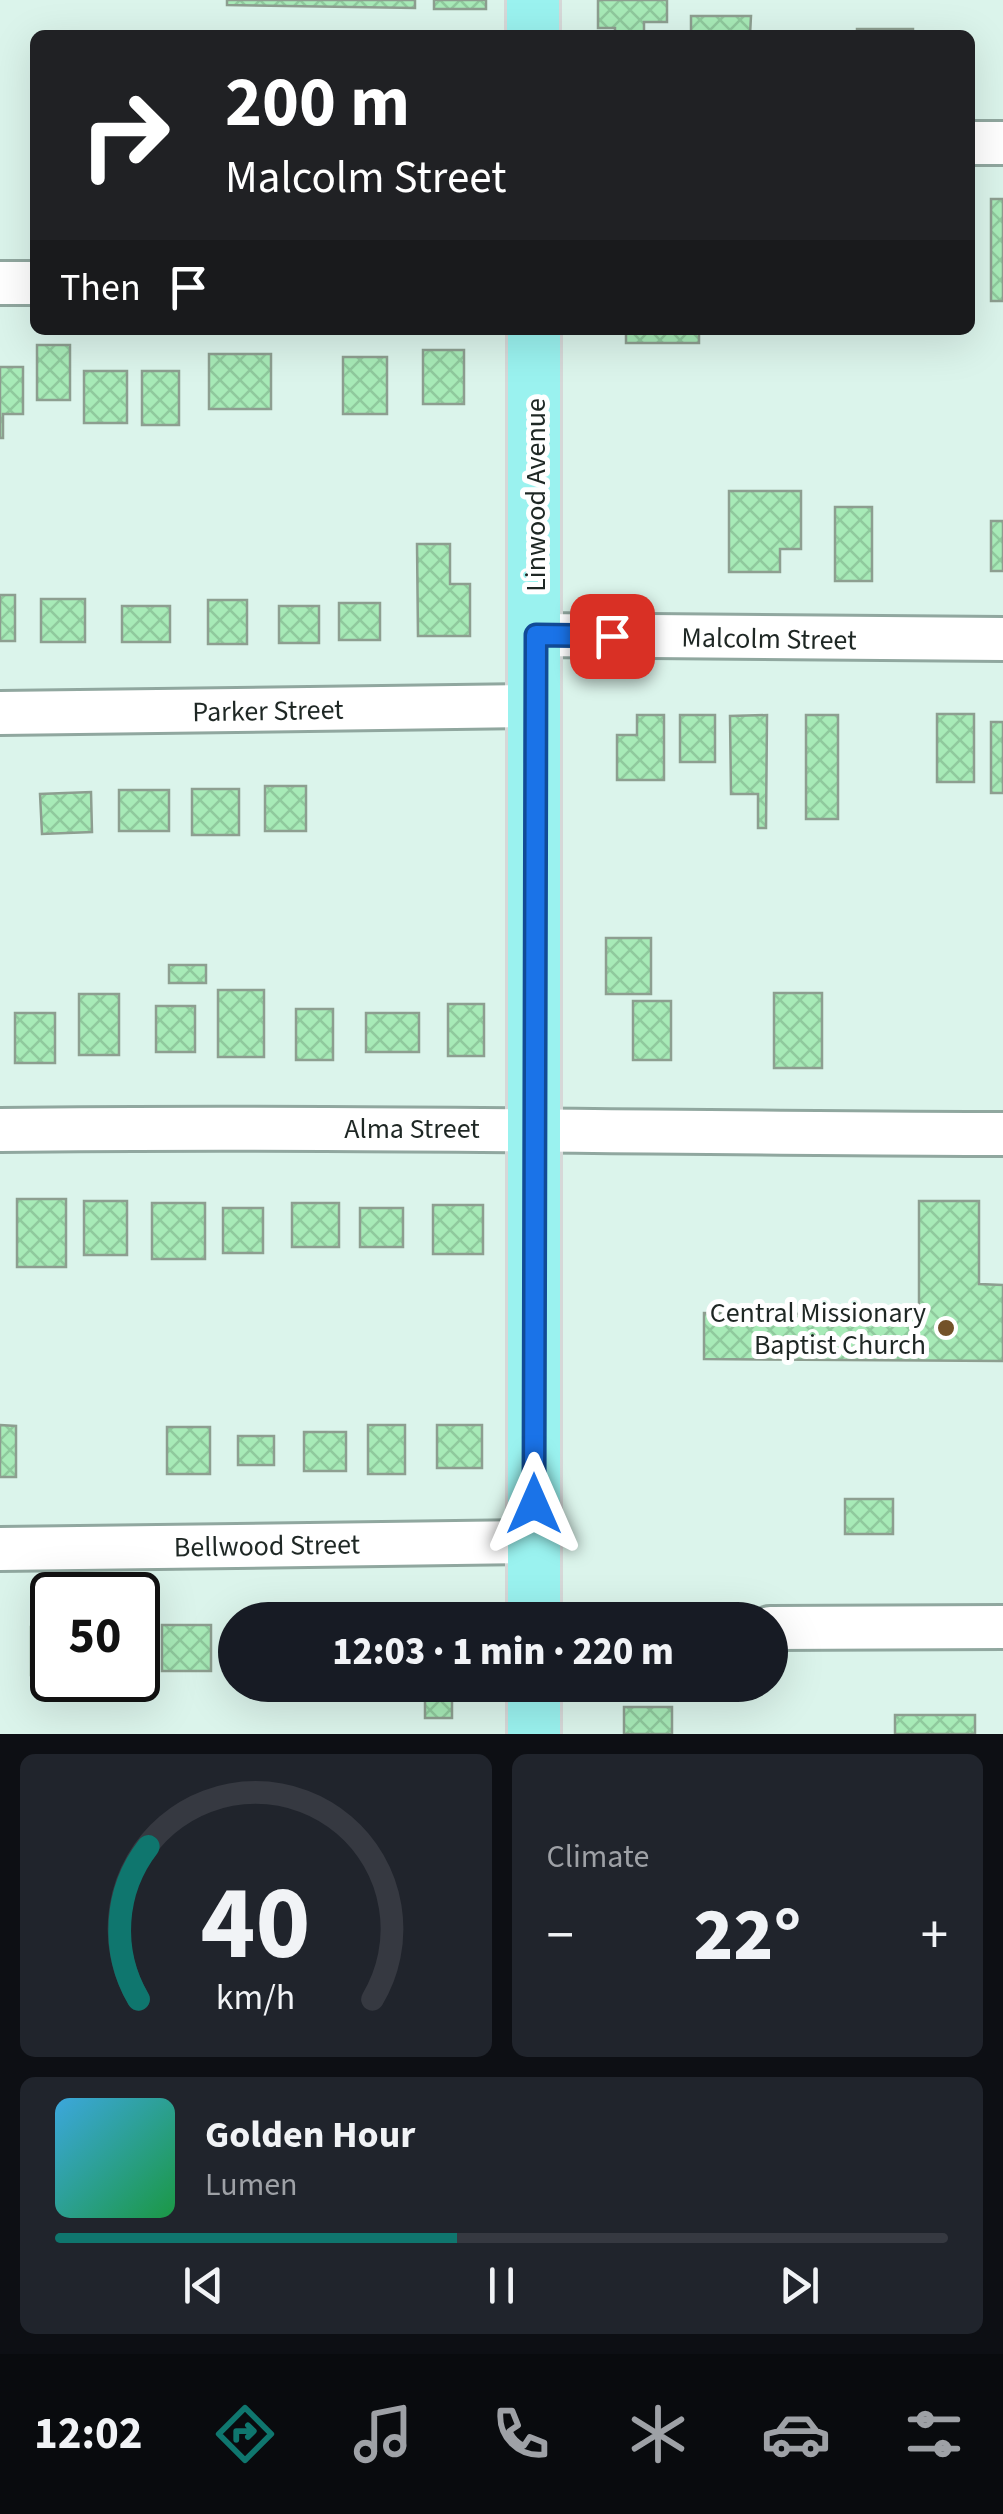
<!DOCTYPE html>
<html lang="en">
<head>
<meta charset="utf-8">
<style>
  :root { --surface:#171b24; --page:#20242c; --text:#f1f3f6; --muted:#9ea1a6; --line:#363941; --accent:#0f766e }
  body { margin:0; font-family:"Source Sans 3",sans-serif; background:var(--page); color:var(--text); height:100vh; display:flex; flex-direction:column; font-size:38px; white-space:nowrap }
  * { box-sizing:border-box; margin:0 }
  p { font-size:32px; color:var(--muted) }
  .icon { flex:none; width:55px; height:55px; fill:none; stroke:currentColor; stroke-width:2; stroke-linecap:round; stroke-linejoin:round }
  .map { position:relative; height:1734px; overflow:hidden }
  .side { display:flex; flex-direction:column; gap:20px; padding:20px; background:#0d0f14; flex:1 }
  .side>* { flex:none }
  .top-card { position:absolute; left:30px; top:30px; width:945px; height:305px; border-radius:15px; box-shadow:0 10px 40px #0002; background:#202124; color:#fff; overflow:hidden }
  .speed { position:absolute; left:30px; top:1572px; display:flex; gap:20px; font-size:50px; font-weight:700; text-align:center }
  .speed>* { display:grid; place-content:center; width:130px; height:130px; border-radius:50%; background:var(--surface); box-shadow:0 10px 40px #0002; line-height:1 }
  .speed .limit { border:5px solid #111; border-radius:15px; background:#fff; color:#111 }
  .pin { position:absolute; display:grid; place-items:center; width:85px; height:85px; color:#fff; margin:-42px; border-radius:20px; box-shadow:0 5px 15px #0006 }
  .me { position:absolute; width:110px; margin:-55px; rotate:0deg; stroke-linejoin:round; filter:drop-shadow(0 0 8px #0008) }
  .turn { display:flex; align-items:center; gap:35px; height:210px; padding:0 30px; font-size:45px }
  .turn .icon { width:130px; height:130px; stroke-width:2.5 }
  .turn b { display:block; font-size:70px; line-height:85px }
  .then { display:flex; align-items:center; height:95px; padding:0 30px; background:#0003; gap:20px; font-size:38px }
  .big { font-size:75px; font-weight:800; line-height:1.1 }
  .side .card { flex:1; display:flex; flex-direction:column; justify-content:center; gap:15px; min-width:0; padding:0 35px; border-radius:15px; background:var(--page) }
  .side .dial { align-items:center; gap:0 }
  .dial svg { height:260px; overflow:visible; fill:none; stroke:var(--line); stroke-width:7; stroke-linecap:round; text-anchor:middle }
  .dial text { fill:var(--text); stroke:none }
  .song { display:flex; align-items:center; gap:30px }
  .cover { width:120px; height:120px; border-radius:15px; background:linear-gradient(135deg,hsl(200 70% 55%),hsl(140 70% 35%)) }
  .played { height:10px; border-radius:5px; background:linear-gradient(90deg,var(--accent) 45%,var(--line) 45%) }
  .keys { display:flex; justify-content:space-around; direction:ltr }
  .heat { display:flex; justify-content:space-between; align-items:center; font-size:55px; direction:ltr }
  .side .tiles { flex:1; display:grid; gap:20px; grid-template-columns:1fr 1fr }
  .card:last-child { grid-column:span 2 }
  .trip { position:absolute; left:218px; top:1602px; width:570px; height:100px; border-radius:50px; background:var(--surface); box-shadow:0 10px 40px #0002; font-weight:800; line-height:100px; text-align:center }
  .tab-bar { display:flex; height:160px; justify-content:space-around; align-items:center; background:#090b0e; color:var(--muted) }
  .tab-bar .icon { width:70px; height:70px }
  .tab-bar .selected { color:var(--accent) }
  .tab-bar b { font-size:45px; color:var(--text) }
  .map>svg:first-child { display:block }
  .building { fill:url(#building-cross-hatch); stroke:#8d9e90; stroke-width:2.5 }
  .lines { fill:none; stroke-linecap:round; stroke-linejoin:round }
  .minor-casing { stroke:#90a79f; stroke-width:48 }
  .major-casing { stroke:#d6d8d8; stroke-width:58 }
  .minor { stroke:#fff; stroke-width:42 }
  .major { stroke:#9af2ef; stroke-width:52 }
  .route-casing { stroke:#114b97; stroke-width:25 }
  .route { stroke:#1a73e8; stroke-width:18 }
  .poi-dot { fill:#735229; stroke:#fff; stroke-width:4 }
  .labels { text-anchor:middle; stroke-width:10; stroke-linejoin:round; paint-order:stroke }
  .street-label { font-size:28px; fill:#1e2724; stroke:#fff }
  .poi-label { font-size:28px; fill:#1e2724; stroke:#fff; text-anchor:end }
</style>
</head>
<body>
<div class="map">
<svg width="1003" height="1734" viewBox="0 0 1003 1734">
  <defs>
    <pattern id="building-cross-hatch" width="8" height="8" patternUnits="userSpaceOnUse" patternTransform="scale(2.5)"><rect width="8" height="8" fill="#a7eab7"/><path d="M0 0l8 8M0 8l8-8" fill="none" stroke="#8fc99d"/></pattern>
  </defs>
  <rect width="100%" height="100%" fill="#dbf4eb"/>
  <path class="building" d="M227,0h188v8l-188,-3z
    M434,0h52v9h-52z
    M598,0h69v22h-23v13h-29v-7h-17z
    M691,16h60l-1,19h-59z
    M857,29h56v6h-56z
    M991,199h12v102h-12z
    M626,330h73v13h-73z
    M37,345h33v55h-33z
    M423,350h41v54h-41z
    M209,354h62v55h-62z
    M343,357h44v57h-44z
    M0,367h23v47h-20v24h-3z
    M84,371h43v52h-43z
    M142,371h37v54h-37z
    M729,491h72v58h-21v23h-51z
    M835,507h37v74h-37z
    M991,521h12v50h-12z
    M417,544h33v40h20v52h-52z
    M0,595h15v46h-15z
    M41,599h44v43h-44z
    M208,600h39v44h-39z
    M339,603h41v37h-41z
    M122,606h48v36h-48z
    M279,606h40v37h-40z
    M937,714h37v68h-37z
    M637,715h27v65h-47v-45h20z
    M680,715h35v47h-35z
    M767,715l-1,113h-8v-34h-27l-1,-78z
    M806,715h32v104h-32z
    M991,722h12v71h-12z
    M265,786h41v45h-41z
    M192,789h47v46h-47z
    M119,790h50v41h-50z
    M91,792l1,40 -50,2 -2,-40z
    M606,938h45v56h-45z
    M169,965h37v18h-37z
    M218,990h46v67h-46z
    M774,993h48v75h-48z
    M79,994h40v61h-40z
    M633,1001h38v59h-38z
    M448,1004h36v52h-36z
    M156,1006h39v46h-39z
    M296,1009h37v51h-37z
    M15,1013h40v50h-40z
    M366,1013h53v39h-53z
    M17,1199h49v68h-49z
    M84,1201h43v54h-43z
    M919,1201h60v83l24,1v76l-299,-2v-46l215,2z
    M152,1203h53v56h-53z
    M292,1203h47v44h-47z
    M433,1205h50v49h-50z
    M223,1208h40v45h-40z
    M360,1208h43v39h-43z
    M0,1425l16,1v51h-16z
    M368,1425h37v49h-37z
    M437,1425h45v43h-45z
    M167,1427h43v47h-43z
    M304,1432h42v39h-42z
    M238,1436h36v29h-36z
    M845,1499h48v35h-48z
    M162,1625h49v46h-49z
    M31,1627h21v48h-21z
    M425,1685h27v33h-27z
    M624,1707h48v27h-48z
    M895,1715h80v19h-80z"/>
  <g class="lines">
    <defs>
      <path id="minor" d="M970,143h33
        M0,283h35
        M535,635l468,4
        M0,713l535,-7
        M0,1130c335,-4 669,3 1003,4
        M0,1549l534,-7
        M770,1628l233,-1"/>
      <path id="major" d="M533,0v35
        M534,330v1290
        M534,1685v49"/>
    </defs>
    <use href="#minor" class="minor-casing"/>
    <use href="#major" class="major-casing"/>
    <use href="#minor" class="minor"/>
    <use href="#major" class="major"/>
  </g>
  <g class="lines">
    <defs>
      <path id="route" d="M534,1504l2,-869 76,1"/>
    </defs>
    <use href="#route" class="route-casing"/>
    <use href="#route" class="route"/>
  </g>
  <circle class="poi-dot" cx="946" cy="1328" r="10"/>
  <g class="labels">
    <g class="street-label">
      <text transform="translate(535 495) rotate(-90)" y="10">Linwood Avenue</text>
      <text transform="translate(769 638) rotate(1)" y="10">Malcolm Street</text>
      <text transform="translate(268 710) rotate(-1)" y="10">Parker Street</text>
      <text x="412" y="1138">Alma Street</text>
      <text transform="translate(267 1545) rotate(-1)" y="10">Bellwood Street</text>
    </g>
    <g class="poi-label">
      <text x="926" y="1322">Central Missionary<tspan x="926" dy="32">Baptist Church</tspan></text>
    </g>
  </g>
</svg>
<div class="speed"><div class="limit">50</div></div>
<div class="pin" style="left:612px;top:636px;background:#d93025"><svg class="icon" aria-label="arrive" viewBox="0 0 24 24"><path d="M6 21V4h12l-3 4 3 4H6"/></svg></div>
<svg class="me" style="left:534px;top:1504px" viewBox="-20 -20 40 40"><path d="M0-17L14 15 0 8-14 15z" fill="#1a73e8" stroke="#fff" stroke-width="4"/></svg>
<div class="trip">12:03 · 1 min · 220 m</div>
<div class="top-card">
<div class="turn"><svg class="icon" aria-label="right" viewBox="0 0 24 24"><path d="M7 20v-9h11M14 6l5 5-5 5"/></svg><div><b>200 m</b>Malcolm Street</div></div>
<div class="then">Then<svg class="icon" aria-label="arrive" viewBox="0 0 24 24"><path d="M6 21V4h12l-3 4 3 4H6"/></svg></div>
</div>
</div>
<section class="side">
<div class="tiles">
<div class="card dial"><svg viewBox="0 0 100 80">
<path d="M14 69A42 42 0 1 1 86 69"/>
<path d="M14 69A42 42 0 0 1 17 22" stroke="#0f766e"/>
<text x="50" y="56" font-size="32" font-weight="700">40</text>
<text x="50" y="72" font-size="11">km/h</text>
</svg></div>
<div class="card"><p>Climate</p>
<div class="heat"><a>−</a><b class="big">22°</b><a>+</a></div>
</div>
<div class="card">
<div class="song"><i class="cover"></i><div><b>Golden Hour</b><p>Lumen</p></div></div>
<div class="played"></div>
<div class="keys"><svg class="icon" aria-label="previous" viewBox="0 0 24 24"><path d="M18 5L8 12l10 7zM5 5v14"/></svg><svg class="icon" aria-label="pause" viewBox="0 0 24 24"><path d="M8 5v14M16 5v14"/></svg><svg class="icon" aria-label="next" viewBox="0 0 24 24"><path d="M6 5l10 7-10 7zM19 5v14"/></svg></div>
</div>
</div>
</section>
<nav class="tab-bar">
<b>12:02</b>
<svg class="icon selected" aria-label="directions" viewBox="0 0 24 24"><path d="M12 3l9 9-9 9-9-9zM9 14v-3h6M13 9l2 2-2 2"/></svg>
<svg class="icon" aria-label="music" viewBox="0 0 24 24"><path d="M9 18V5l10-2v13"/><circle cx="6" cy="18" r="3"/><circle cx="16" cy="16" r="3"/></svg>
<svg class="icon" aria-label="phone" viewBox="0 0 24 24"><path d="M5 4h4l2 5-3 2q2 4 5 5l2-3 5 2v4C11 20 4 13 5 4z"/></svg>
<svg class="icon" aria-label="climate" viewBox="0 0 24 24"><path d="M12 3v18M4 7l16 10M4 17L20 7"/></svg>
<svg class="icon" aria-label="car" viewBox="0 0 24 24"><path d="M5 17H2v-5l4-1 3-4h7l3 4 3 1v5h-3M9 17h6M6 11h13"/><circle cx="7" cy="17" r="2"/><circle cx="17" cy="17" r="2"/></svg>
<svg class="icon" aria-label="filters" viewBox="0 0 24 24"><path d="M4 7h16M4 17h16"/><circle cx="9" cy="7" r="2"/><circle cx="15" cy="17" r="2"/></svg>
</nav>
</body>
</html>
